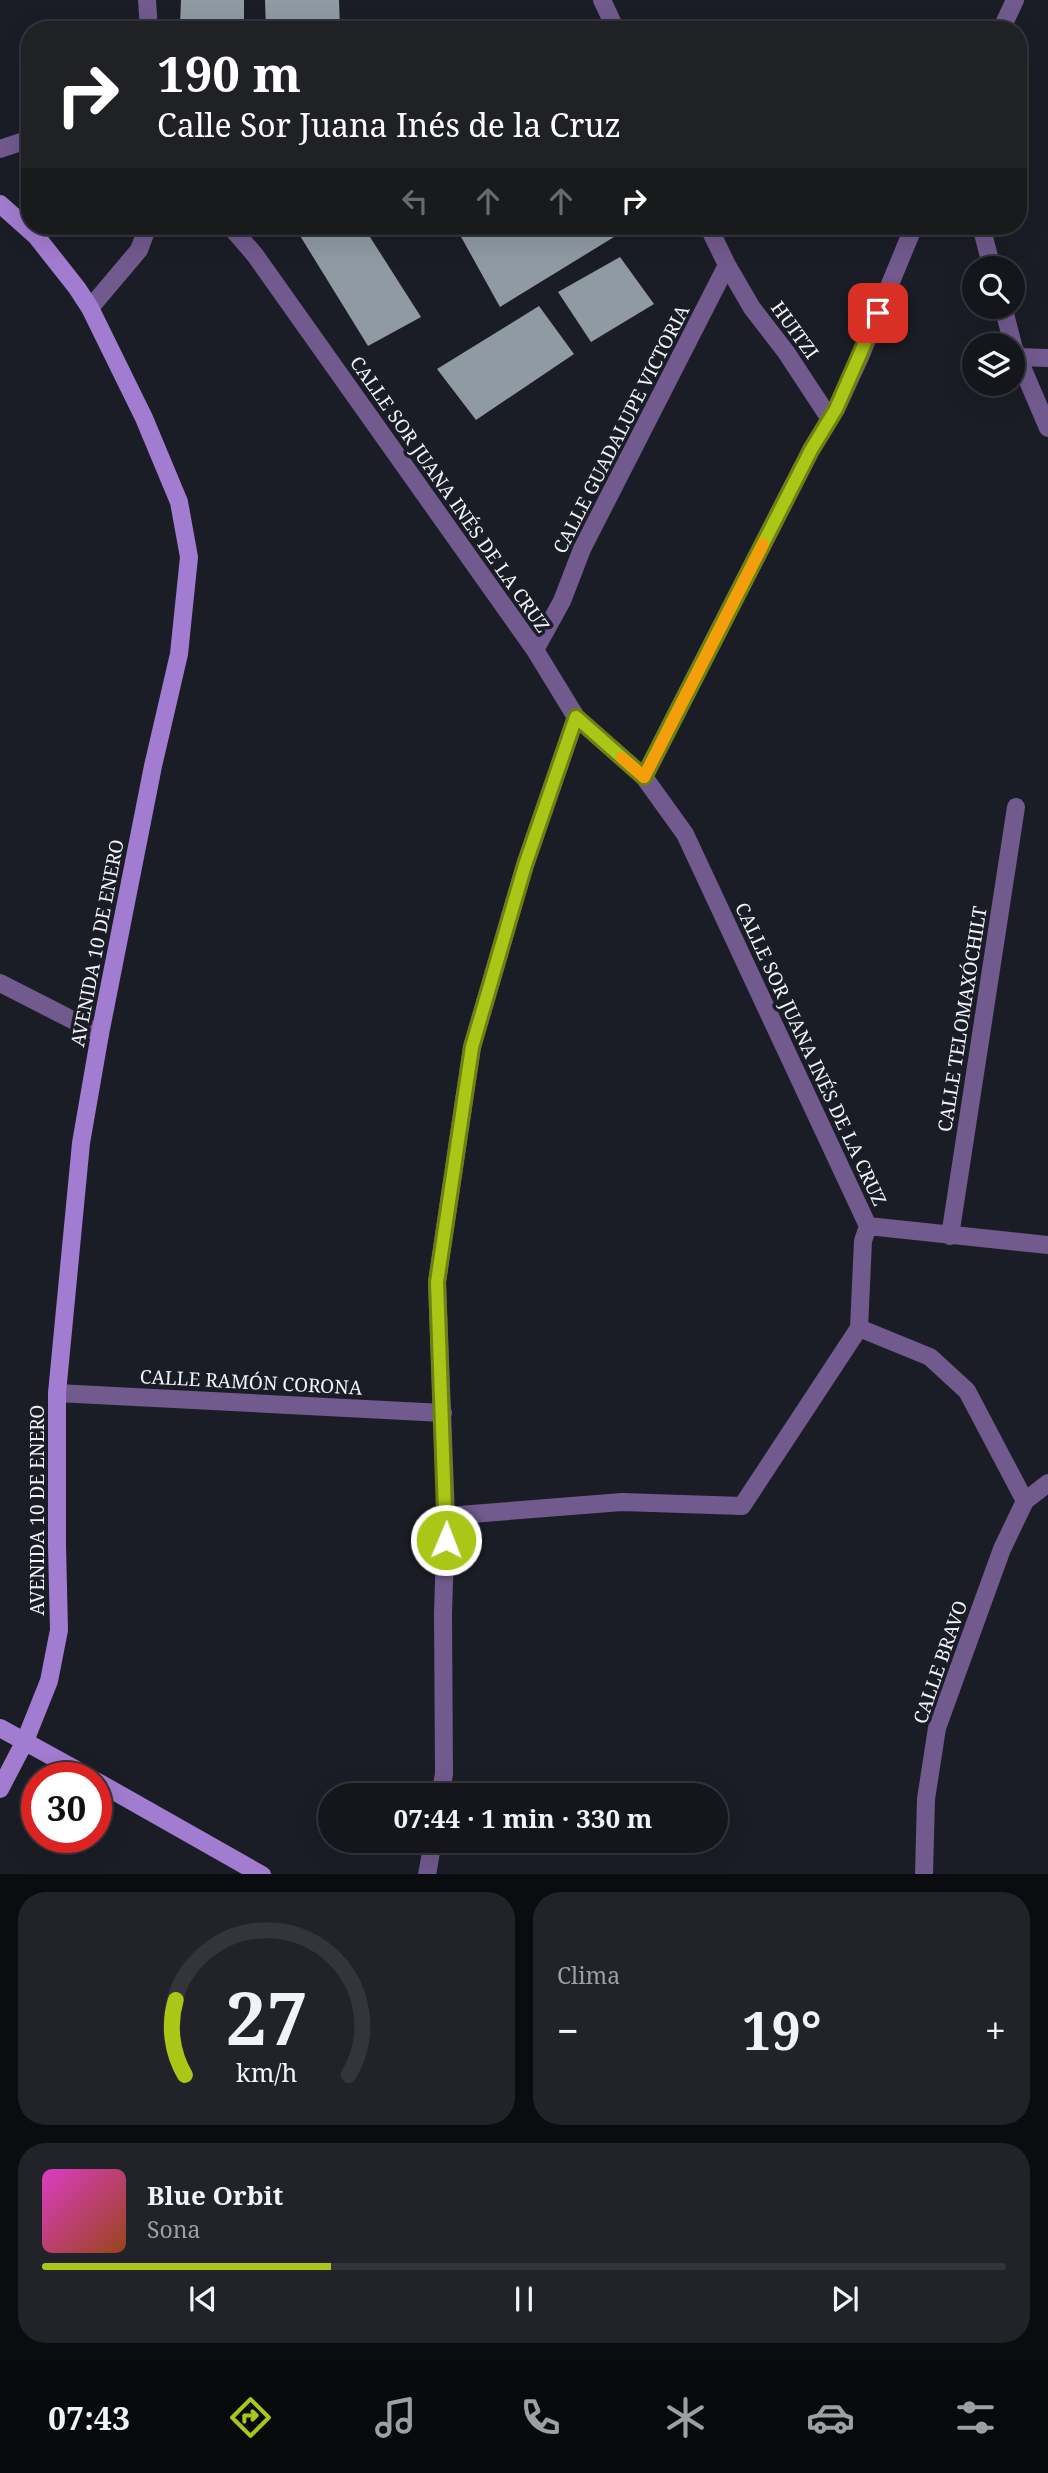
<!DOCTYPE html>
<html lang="es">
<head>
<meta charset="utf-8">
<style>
  :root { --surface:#14161c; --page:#212329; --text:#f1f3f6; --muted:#9d9fa3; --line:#33353b; --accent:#aac718 }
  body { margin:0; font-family:"Noto Serif",serif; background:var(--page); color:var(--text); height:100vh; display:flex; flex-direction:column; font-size:26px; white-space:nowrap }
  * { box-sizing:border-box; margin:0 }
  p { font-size:23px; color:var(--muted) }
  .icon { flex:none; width:38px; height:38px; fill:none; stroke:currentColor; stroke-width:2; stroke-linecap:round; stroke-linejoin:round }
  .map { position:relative; height:1874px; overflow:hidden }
  .details { display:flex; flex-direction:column; gap:18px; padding:18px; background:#0b0c0f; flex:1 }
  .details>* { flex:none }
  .guide { position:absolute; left:21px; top:21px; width:1006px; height:214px; border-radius:28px; box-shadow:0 7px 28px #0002,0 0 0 2px var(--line); background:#202124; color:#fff; overflow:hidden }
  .controls { position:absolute; left:962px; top:256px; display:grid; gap:14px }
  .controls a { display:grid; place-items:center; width:63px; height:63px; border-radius:50%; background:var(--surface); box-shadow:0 7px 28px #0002,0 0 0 2px var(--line); font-size:35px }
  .speed { position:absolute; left:21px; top:1762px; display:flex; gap:14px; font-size:35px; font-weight:700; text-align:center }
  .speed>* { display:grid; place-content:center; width:91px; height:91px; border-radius:50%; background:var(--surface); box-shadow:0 7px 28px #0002,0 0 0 2px var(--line); line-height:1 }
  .speed .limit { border:10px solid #d22; background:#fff; color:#111 }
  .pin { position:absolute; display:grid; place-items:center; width:60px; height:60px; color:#fff; margin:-30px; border-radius:14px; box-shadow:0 4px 10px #0006 }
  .me { position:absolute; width:77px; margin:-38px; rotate:1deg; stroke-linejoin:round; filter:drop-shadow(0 0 5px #0008) }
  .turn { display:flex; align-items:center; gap:24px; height:147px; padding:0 21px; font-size:32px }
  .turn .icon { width:91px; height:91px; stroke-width:2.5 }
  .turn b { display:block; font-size:49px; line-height:60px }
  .lanes { display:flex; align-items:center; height:66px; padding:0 21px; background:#0003; justify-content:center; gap:35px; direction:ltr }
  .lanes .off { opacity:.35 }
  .big { font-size:52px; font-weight:700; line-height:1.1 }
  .details .tile { flex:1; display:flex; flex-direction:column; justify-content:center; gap:10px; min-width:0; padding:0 24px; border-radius:28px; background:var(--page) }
  .details .dial { align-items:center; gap:0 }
  .dial svg { height:182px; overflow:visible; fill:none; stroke:var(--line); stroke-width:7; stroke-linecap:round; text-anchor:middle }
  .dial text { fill:var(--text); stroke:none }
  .song { display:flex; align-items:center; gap:21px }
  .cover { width:84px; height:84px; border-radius:10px; background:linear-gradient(135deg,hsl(310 70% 55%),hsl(20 70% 35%)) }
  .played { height:7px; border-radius:4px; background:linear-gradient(90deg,var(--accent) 30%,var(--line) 30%) }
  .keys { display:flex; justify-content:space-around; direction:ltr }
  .heat { display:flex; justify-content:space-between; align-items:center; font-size:38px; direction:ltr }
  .details .tiles { flex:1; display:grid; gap:18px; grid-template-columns:1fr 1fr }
  .tile:last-child { grid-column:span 2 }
  .trip { position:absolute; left:318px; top:1783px; width:410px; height:70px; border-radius:35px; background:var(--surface); box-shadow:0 7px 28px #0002,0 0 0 2px var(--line); font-weight:700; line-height:70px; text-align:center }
  .menu { display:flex; height:112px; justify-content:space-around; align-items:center; background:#08090b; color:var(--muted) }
  .menu .icon { width:49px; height:49px }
  .menu .active { color:var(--accent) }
  .menu b { font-size:32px; color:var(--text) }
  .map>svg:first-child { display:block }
  .building { fill:#8f9aa3 }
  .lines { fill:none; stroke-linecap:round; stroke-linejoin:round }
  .street { stroke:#715a8e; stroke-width:18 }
  .secondary { stroke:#a27cd0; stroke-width:18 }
  .route-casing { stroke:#6e8110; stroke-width:18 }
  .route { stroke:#aac718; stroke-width:12 }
  .slow { stroke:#f59e0b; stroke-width:12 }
  .labels { text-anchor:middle; stroke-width:7; stroke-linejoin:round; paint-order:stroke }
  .street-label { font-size:19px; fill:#f0f2f9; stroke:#1b1d26 }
</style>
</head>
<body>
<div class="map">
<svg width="1048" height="1875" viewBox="0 0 1048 1875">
  <rect width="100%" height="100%" fill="#1b1d26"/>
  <path class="building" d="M181,0h63v21l-64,5z
    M265,0h74l1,30h-74z
    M294,226h69l58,91 -53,29z
    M455,226h169l3,3 -127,78z
    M620,257l34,47 -63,38 -33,-50z
    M539,306l35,48 -98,66 -39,-51z"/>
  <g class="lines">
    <path class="street" d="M147,0l2,30
      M602,0l14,30
      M1001,30l14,-30
      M0,149l30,-10
      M230,226l25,29 280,395 41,67 68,60 41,57 183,392 -5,15 -4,87 71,29 37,34 58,110
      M708,226l19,39 25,43 34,44 44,67
      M981,226l11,42
      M1003,306l10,39
      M90,308l49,-58 9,-24
      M1013,346l35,82
      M1016,357l32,1
      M535,650l27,-49 20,-52 145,-284
      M644,777l167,-327 25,-41 24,-52 54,-131
      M0,983l100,51
      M868,1226l180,19
      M950,1236l66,-429
      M57,1393l386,20
      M446,1516l176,-14 120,4 117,-178
      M440,1796l4,-22 -1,-160 3,-98 -9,-234 35,-235 53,-182 51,-148
      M427,1875l6,-34
      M924,1875l2,-76 11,-71 65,-179 23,-48 23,-18"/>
    <path class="secondary" d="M0,204l36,32 41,52 13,20 54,110 35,84 10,55 -10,97 -26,112 -53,268 -19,109 -24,250v153l2,84 -10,51 -24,60 -25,48
      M0,1728l91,50
      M96,1781l166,94"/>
  </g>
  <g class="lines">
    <defs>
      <path id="route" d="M446,1540l-9,-258 35,-235 53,-182 51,-148 68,60 167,-327 25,-41 42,-96"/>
    </defs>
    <use href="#route" class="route-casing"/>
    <use href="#route" class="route"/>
    <path class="slow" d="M622,758l22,19 119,-233"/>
  </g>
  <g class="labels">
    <g class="street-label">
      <text transform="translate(795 330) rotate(54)" y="7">HUITZI</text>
      <text transform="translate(621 429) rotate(-63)" y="7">CALLE GUADALUPE VICTORIA</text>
      <text transform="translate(450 494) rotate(55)" y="7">CALLE SOR JUANA INÉS DE LA CRUZ</text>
      <text transform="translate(97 943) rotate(-79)" y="7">AVENIDA 10 DE ENERO</text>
      <text transform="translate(962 1019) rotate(-81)" y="7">CALLE TELOMAXÓCHILT</text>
      <text transform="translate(811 1054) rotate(65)" y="7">CALLE SOR JUANA INÉS DE LA CRUZ</text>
      <text transform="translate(251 1382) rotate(3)" y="7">CALLE RAMÓN CORONA</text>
      <text transform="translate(37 1510) rotate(-90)" y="7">AVENIDA 10 DE ENERO</text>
      <text transform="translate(940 1662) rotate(-71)" y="7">CALLE BRAVO</text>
    </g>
  </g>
</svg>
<div class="controls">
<a><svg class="icon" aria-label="search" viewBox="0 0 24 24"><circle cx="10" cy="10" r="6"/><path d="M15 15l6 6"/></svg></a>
<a><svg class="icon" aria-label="layers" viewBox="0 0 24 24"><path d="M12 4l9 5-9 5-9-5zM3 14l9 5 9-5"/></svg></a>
</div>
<div class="speed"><div class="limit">30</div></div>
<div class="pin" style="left:878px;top:313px;background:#d93025"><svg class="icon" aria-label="arrive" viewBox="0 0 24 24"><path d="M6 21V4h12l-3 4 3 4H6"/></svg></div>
<svg class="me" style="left:446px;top:1540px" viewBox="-20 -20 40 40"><circle r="17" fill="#aac718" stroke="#fff" stroke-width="3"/><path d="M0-11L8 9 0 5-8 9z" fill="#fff"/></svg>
<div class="trip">07:44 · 1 min · 330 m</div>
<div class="guide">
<div class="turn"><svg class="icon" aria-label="right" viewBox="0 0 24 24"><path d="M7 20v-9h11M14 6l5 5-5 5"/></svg><div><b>190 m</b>Calle Sor Juana Inés de la Cruz</div></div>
<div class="lanes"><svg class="icon off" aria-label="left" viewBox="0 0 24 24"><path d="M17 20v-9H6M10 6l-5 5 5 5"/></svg><svg class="icon off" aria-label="ahead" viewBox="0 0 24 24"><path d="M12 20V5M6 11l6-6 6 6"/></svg><svg class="icon off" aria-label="ahead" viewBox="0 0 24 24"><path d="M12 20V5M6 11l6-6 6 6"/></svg><svg class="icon" aria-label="right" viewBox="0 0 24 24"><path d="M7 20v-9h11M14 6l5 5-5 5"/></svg></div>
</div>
</div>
<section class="details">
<div class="tiles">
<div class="tile dial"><svg viewBox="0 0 100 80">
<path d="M14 69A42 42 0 1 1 86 69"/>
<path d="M14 69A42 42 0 0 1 10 36" stroke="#aac718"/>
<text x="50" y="56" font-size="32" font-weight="700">27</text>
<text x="50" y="72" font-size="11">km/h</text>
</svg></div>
<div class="tile"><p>Clima</p>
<div class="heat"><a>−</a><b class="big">19°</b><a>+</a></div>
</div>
<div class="tile">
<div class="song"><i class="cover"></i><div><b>Blue Orbit</b><p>Sona</p></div></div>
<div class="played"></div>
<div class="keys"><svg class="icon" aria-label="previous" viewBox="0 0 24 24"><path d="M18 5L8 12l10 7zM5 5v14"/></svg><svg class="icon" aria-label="pause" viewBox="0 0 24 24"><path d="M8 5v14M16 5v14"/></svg><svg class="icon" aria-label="next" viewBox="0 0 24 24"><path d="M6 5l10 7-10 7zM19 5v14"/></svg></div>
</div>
</div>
</section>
<nav class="menu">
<b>07:43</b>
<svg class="icon active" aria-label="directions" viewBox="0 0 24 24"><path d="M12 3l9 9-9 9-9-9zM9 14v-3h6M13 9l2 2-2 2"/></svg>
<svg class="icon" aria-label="music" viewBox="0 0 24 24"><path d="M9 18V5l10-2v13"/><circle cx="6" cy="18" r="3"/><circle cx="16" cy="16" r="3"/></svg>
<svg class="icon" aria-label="phone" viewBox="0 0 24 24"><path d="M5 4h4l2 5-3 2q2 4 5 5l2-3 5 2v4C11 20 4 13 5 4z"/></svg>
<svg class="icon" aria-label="climate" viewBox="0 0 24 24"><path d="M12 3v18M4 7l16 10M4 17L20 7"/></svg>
<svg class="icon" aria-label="car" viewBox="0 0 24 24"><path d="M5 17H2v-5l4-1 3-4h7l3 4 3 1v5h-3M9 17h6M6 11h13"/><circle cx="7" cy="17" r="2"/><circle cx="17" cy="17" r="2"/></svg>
<svg class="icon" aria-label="filters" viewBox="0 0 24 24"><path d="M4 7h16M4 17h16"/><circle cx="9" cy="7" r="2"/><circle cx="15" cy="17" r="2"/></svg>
</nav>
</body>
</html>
